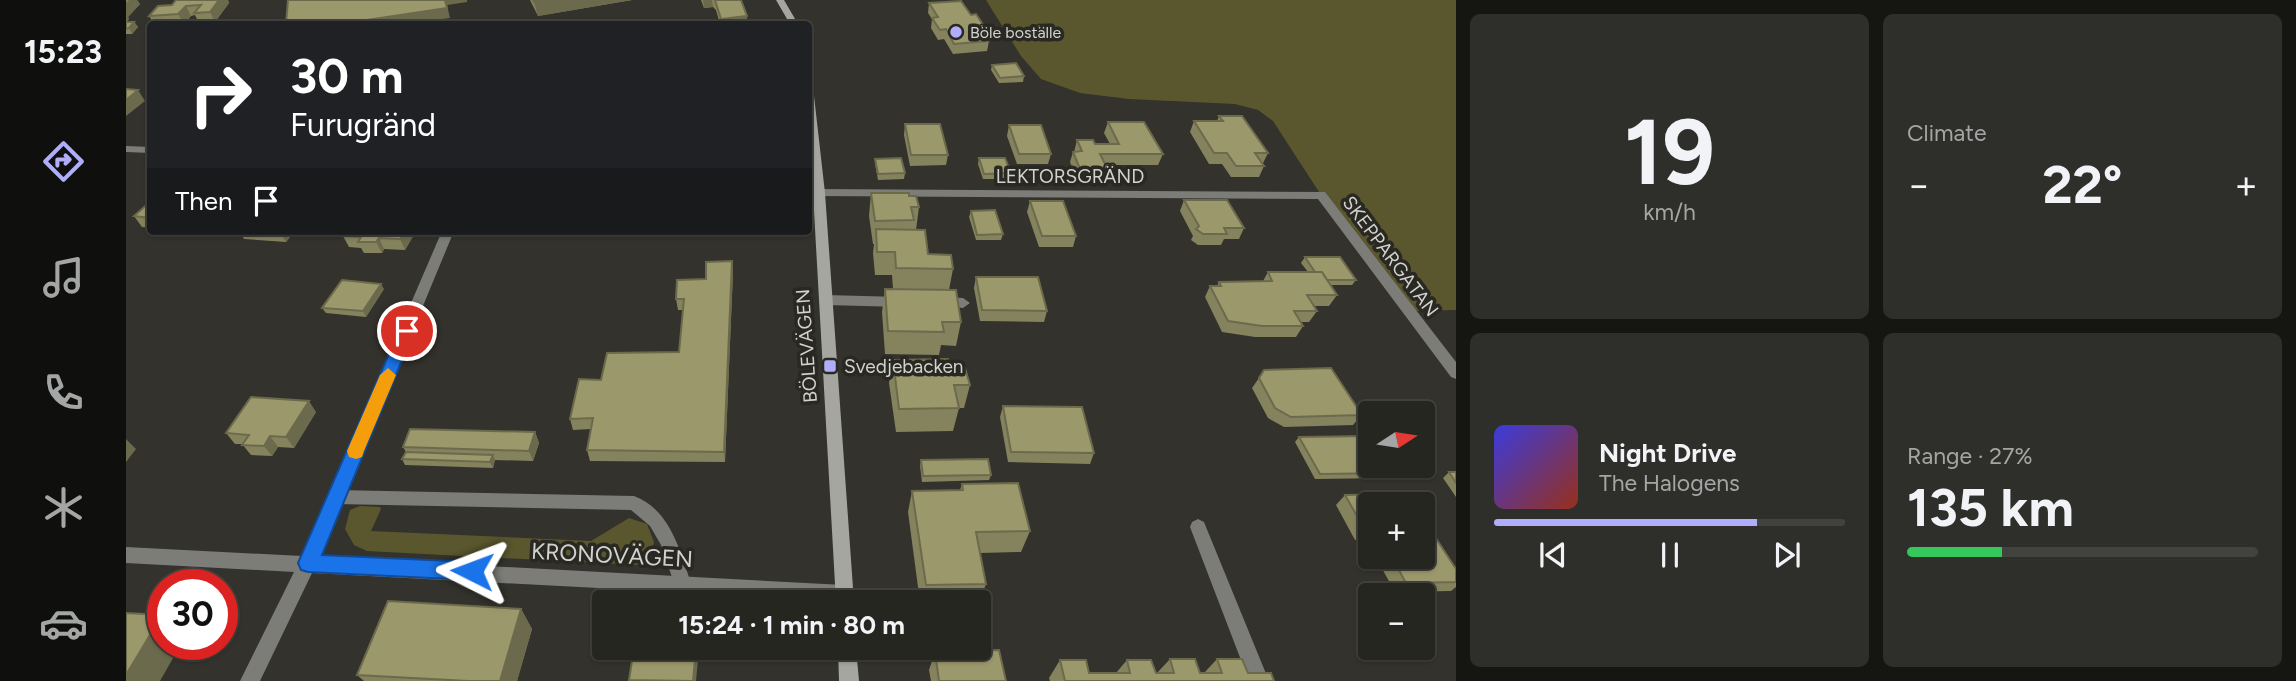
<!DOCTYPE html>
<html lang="en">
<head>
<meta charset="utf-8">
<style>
  :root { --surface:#262621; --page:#2e2e2a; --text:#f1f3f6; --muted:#a4a5a5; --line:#42433f; --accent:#b0aefa }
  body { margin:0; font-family:Figtree,sans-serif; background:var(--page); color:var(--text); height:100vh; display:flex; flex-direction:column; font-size:26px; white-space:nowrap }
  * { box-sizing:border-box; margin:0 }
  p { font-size:23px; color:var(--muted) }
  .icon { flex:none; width:38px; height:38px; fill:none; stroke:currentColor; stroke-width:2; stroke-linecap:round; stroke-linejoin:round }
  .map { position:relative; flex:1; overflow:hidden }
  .sheet { display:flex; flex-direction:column; gap:14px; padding:14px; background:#151512; width:840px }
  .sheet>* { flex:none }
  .guide { position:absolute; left:21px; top:21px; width:665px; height:214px; border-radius:7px; box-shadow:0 2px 5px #0004,0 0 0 2px var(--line); background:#202124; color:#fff; overflow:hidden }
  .needle { width:46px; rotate:78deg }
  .tools { position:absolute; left:1232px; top:401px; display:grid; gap:14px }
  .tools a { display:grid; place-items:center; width:77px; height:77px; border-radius:7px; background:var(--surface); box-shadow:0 2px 5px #0004,0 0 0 2px var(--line); font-size:35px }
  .speed { position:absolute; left:21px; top:569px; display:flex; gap:14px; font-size:35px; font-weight:700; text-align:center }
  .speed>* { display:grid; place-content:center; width:91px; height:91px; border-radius:50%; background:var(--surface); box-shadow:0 2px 5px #0004,0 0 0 2px var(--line); line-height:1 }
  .speed .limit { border:10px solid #d22; background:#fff; color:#111 }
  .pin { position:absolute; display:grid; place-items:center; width:60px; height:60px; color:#fff; margin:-30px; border:4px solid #fff; border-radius:50%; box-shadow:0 2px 7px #0007 }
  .me { position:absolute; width:77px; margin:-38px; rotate:273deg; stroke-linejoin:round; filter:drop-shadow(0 0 5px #0008) }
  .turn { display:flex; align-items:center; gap:24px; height:147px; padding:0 28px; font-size:32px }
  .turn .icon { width:91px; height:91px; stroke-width:2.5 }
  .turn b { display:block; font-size:49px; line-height:60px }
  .then { display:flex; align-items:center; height:66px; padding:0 28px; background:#0003; gap:14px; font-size:26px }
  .big { font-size:52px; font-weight:700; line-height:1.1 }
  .sheet .tile { flex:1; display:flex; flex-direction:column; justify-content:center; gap:10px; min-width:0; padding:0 24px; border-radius:10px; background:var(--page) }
  .sheet .dial { align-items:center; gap:0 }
  .dial b { font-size:91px; line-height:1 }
  .song { display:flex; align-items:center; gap:21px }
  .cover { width:84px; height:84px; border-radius:10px; background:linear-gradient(135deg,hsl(240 70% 55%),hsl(10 70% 35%)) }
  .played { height:7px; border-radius:4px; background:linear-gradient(90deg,var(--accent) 75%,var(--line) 75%) }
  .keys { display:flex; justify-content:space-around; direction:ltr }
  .heat { display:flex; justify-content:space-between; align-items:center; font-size:38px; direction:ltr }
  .charge { height:10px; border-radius:5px; background:linear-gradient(90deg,#34c759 27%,var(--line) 0) }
  .sheet .tiles { flex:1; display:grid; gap:14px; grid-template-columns:repeat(2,1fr) }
  .trip { position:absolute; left:466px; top:590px; width:399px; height:70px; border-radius:7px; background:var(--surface); box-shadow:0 2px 5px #0004,0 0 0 2px var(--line); font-weight:700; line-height:70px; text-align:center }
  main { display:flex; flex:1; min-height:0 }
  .tab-bar { display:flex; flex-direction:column; width:126px; justify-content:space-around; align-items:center; background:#0f0f0d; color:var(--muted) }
  .tab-bar .icon { width:49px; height:49px }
  .tab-bar .active { color:var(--accent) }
  .tab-bar b { font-size:32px; color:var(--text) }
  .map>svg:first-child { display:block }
  .green { fill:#5a572e }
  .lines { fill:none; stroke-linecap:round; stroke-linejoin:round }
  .lane { fill:#7c7c79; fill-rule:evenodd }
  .street { fill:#7c7c79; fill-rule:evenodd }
  .secondary { fill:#a6a6a1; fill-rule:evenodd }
  .wall { fill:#85835d }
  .shaded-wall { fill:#6c6a4c }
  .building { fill:#9b986c; stroke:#6c6a4c; stroke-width:2 }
  .route { fill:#1a73e8; stroke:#114b97; stroke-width:2 }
  .slow { fill:#f59e0b }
  .poi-dot { fill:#b0aefa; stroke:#292822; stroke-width:2.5 }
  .labels { text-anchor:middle; stroke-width:7; stroke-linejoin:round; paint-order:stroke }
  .far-poi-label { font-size:16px; fill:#d2d2ce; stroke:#292822; text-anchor:start }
  .street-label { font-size:19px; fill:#d2d2ce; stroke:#292822 }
  .poi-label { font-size:19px; fill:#d2d2ce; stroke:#292822; text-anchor:start }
  .near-street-label { font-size:23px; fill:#d2d2ce; stroke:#292822 }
</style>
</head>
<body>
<main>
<nav class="tab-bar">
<b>15:23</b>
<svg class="icon active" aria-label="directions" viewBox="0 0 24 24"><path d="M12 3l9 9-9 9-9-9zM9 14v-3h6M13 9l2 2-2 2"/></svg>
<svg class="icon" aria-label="music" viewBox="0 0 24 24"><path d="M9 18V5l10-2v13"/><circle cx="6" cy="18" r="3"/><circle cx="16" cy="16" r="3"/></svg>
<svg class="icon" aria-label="phone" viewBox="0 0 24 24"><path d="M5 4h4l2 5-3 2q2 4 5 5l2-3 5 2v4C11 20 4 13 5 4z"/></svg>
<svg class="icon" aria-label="climate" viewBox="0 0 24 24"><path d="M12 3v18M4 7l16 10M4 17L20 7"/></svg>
<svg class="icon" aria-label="car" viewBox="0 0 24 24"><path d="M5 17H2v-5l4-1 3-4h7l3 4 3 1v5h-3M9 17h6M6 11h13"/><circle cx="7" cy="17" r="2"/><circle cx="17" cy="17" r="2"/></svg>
</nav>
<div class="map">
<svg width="1330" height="681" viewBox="0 0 1330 681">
  <rect width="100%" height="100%" fill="#33322c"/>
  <path class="green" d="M860,0h470v310l-48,1 -87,-116 -48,-74 -15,-11 -23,-6 -106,-5 -49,-6 -39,-14 -20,-23z
    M234,506l20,1 1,2 -10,22 220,10 38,-23 18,6 7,18 -4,16 -12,7 -271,-14 -13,-6 -9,-16 5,-19z"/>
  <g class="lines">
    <path class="lane" d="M700,295l75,2 7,5 -7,5 -75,-2 -7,-5z
      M813,297l24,1 7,5 -7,5 -29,-3 -2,-3 2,-3z
      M210,490l298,6c36,13 46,55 57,87l-3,6 -6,2 -6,-2 -15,-44 -11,-19 -19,-16 -295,-6 -6,-2 -2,-5 2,-5z
      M1072,519l6,3 2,5 63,154h-20l-59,-154 2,-5z"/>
    <path class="street" d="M0,146l24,1v6l-24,-1z
      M693,189l506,3 131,170v17l-5,-2 -133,-178 -503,-3 -2,-3z
      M316,231h12l-135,326 525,28 6,2 3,6 -3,6 -6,2 -532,-28 -52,108h-20l54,-109 -168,-9v-16l176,9z"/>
    <path class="secondary" d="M650,0h8l14,24h-8z
      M682,84l5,3 12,106 29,409h-18l-23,-409 -5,-49z
      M712,648h18l3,33h-20z"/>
  </g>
  <path class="wall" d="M0,0h11l3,4 -12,13 1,2 -3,3h8l4,5 -6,7h-6z
    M50,0h52l1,3 -14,19 -16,1 -4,-8 -4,1 -7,8h-30l-5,-8 23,-11z
    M404,0h102l-94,16z
    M575,0h40l6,16v8h-27l-4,-14 -3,-3 -9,1z
    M803,3l42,12 13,11 -1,6 6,9 -2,10 -34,3 -9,-15 -6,1 -7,-12 1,-9 -4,-6z
    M866,65l32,11 -1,6 -24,1 -8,-13z
    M1093,116l49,37 -5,10 1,3 -5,11h-28l-9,-13h-13l-19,-32 4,-11h23z
    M982,122l55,32 -5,11h-53l2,3 -4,11 -26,1 -7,-18 3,-10h1l3,-12 18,4h15l-6,-11z
    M779,124l43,31 -2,10 -36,1 -6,-31z
    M883,125l42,29 -3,10h-31l-10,-28z
    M853,158l32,15 -1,6h-27l-5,-15z
    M749,159l30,14 -1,6 -26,1 -3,-16z
    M745,193l38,3 10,11 -3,23 12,24 25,15 -4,21 12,32 -5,24 -15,-1 -2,10 -54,-1 -3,-42 3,-23h8l-1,-14h-17l-2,-22 1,-9h-1l-4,-28z
    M1058,200l60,28 -5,11h-15l-3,6h-23l-7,-5 2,-4 -13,-25z
    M904,201l46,35 -3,11h-34l-12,-35z
    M24,202v26l-8,-1 -8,-11z
    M845,211l32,23 -2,6h-25l-7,-23z
    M113,231h56l-9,11 -42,-3z
    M290,231l-11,19 -21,-1 -2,4h-18l-3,-5 -12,-1 -6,-11z
    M1179,257l51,23 -4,5h-22l7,10 -8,11h-16l4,5 -8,11h-8l2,4 -7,11h-41l-33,-5 -17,-35 5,-11h7l2,-4 44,-1 5,-9h40l-7,-9z
    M606,261l1,11 -8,190 -135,-1 -3,-11 4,-21 -18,1 -3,-11 31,-39 78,-28 4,-42h-5l-2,-11z
    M850,277l71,34 -3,11 -64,-1 -6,-33z
    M258,289l-18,28 -40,-4 -4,-5z
    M767,360l57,8 20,17 -6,23h-5l-6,23 -57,1 -7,-49z
    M1133,378l103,37 -9,10 -69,2 -16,-9 -16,-30z
    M877,406l91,47 -4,11 -82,-2 -8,-45z
    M190,412l-22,36 -16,-1 -6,9 -21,-1 -9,-11h-7l-9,-11z
    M409,432l4,11 -6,18 -38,-1 -2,8 -88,-3 -3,-6 4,-7 -3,-5z
    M1173,437l93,36 -5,5 -72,1 -20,-37z
    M795,460l70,15 -2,5 -67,2 -2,-16z
    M1323,472h7v25l-13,-19z
    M836,484l68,47 -9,21 -41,1 6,31 -8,20v-2h-58l-12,-90 4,-21 48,-1z
    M1219,495l25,9v44l-5,-9 -10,1 -19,-35z
    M1249,556h48l33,13v18l-5,4 -56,1z
    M395,609l11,20 -15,52h-153l-7,-6z
    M809,652l71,29h-75l-2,-11z
    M1044,659l30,14h4l13,-14 31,14 26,8h-224l-1,-3 11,-18 29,13h27l11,-13 30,13z"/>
  <path class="shaded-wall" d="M3,0h8l3,4 -12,13 1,2 -3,4v-20z
    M89,0h13l1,3 -14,19 -5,-10z
    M319,0h22v2l-20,3 3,13 -44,6h-66z
    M423,0h83l-94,16 -4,-14z
    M577,0h9l1,7 -9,1z
    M60,6l5,10 -7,8 -6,-10z
    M621,16v8h-26v-5z
    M8,22l4,5 -6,7 -3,-6z
    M12,90l7,11 -19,15v-16z
    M153,231h16l-9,11z
    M279,231h11l-11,19 -5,-11z
    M253,238l5,11 -2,4 -6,-11z
    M606,261l1,11 -8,190 -1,-10z
    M255,284l3,5 -18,28 -3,-6z
    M183,401l7,11 -22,36 -8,-11z
    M409,432l4,11 -6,18 -4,-10z
    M144,436l8,11 -6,9 -8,-10z
    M0,439l10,10 -10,13z
    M367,455l2,5 -2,8 -3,-6z
    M395,609l11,20 -15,52h-17z
    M36,615l1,1v28h18l-21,37h-34v-6z
    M570,648h2l1,1 -3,32h-3z"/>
  <path class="building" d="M50,0h43l-9,12 -16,1 7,-8 -15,1 -8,8 -29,2 9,-10 14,-1z
    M162,0h157l2,8 -107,16h-54z
    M407,0h16l-15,2z
    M589,0h26l6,16 -26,3z
    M835,1l10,14 5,-1 8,12 -5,1 10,14 -35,3 -8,-15 -6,1 -8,-12 6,-1 -9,-14z
    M0,22h8l-5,6 -3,1z
    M890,63l8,13 -24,2 -8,-13z
    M0,89l12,1 -12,10z
    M1093,116h23l26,37h-13l9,13h-28l-9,-13h-13l-20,-32h29z
    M982,122h36l19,32h-63l7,14 -27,1 -7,-17 9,-1 -5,-11h16l2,4h24z
    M779,124h35l8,31h-37z
    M883,125h32l10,29h-32z
    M775,158l4,15 -27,1 -3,-15z
    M853,158h26l6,15 -27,1z
    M745,193h38v3h7l3,11h-8l3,13 -39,1z
    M1058,200h43l17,28h-20l3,6h-24l-7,-5 3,-3z
    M904,201h33l13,35h-34z
    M24,202v16l-16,-2z
    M869,210l8,24 -26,1 -6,-24z
    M750,229l49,1 3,24 23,1 2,14 -57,-1 -1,-16h-18z
    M221,231h58l-5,8 -21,-1 -3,4h-18l3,-5 -18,-1z
    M1179,257h35l16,23h-29l-5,-8h-7z
    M606,261l-8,191 -137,-2 6,-32 -23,1 9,-40 22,1 6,-27 72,-1 5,-53h-8l1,-19 29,-1v-17z
    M1142,272h54l15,23h-30l10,16h-23l9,15h-41l-34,-5 -18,-35h11l-2,-4 53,-1z
    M850,277h62l9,34 -65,-1z
    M216,280l39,4 -18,27 -41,-3z
    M759,289l71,1 5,32h-19l2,10 -56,-1z
    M822,359l2,9h15l5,17h-16l5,23 -60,1 -6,-49z
    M1205,368l31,47 -71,2 -16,-9 -16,-30 5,-8z
    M125,397l58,4 -23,36 -16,-1 -6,10 -22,-1 7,-10 -23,-2z
    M877,406l79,1 12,46 -83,-1z
    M284,429l125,3 -6,19 -126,-4z
    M1243,436l1,1v29h18l4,7 -72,1 -21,-37z
    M280,452l87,3 -3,7 -88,-3z
    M862,459l3,16 -68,1 -2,-16z
    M1323,472h7v11z
    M892,483l12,48 -54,1 10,52 -60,1 -14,-94 51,-1 -1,-6z
    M1274,494l7,10h-37v26h-5l-20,-35z
    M1297,523h3l30,46v13l-50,1 -15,-27h32z
    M262,601l133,8 -21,72h-32l-111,-6z
    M0,613l36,2 -36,60z
    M508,648h62l-3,33 -64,-1z
    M873,650l7,31h-67l-4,-29z
    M1044,659h25l5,14h22l-5,-14h25l6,14h23l3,8h-209l-5,-21h26l3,13h41l-3,-13h24l5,13h18z"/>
  <path class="route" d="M281,325l7,6 -92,224 150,7 7,3 3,6 -3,7 -7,2 -164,-8 -7,-2 -3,-7 101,-232z"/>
  <path class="slow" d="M262,368l8,7 -32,76 -2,6 -6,2 -7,-2 -2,-6 33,-76z"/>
  <g class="poi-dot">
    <circle cx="830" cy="32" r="7"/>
    <rect x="697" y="359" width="14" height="14" rx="3.5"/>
  </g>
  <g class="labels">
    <g class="far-poi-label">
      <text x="844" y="38">Böle boställe</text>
    </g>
    <g class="street-label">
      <text x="944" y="183">LEKTORSGRÄND</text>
      <text transform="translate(1265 256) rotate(53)" y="7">SKEPPARGATAN</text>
      <text transform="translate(680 346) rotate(-94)" y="7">BÖLEVÄGEN</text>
    </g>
    <g class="poi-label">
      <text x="718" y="373">Svedjebacken</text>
    </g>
    <g class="near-street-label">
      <text transform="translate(486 555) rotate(3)" y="8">KRONOVÄGEN</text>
    </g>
  </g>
</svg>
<div class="tools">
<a><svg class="needle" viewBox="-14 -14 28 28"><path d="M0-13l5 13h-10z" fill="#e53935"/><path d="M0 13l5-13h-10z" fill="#a4a5a5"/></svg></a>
<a>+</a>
<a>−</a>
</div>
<div class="speed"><div class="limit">30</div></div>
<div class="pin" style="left:281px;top:331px;background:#d93025"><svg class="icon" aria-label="arrive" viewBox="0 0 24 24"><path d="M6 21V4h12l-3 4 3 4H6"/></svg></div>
<svg class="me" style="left:346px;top:571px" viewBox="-20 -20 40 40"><path d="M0-17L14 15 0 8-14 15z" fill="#1a73e8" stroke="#fff" stroke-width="4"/></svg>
<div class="trip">15:24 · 1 min · 80 m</div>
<div class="guide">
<div class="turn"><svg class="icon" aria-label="right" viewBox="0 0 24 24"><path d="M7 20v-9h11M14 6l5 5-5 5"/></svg><div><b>30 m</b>Furugränd</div></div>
<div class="then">Then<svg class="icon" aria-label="arrive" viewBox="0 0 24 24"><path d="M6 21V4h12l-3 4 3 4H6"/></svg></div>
</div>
</div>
<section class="sheet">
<div class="tiles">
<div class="tile dial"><b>19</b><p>km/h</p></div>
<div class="tile"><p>Climate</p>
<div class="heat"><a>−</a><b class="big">22°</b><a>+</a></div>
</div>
<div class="tile">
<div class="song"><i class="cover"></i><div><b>Night Drive</b><p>The Halogens</p></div></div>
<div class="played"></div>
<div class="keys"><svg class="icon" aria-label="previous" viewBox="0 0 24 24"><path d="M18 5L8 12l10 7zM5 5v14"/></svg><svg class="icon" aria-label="pause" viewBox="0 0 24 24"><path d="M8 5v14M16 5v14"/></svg><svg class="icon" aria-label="next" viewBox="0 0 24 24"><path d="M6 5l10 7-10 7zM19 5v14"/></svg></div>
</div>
<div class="tile"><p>Range · 27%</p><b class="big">135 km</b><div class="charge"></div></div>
</div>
</section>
</main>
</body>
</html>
